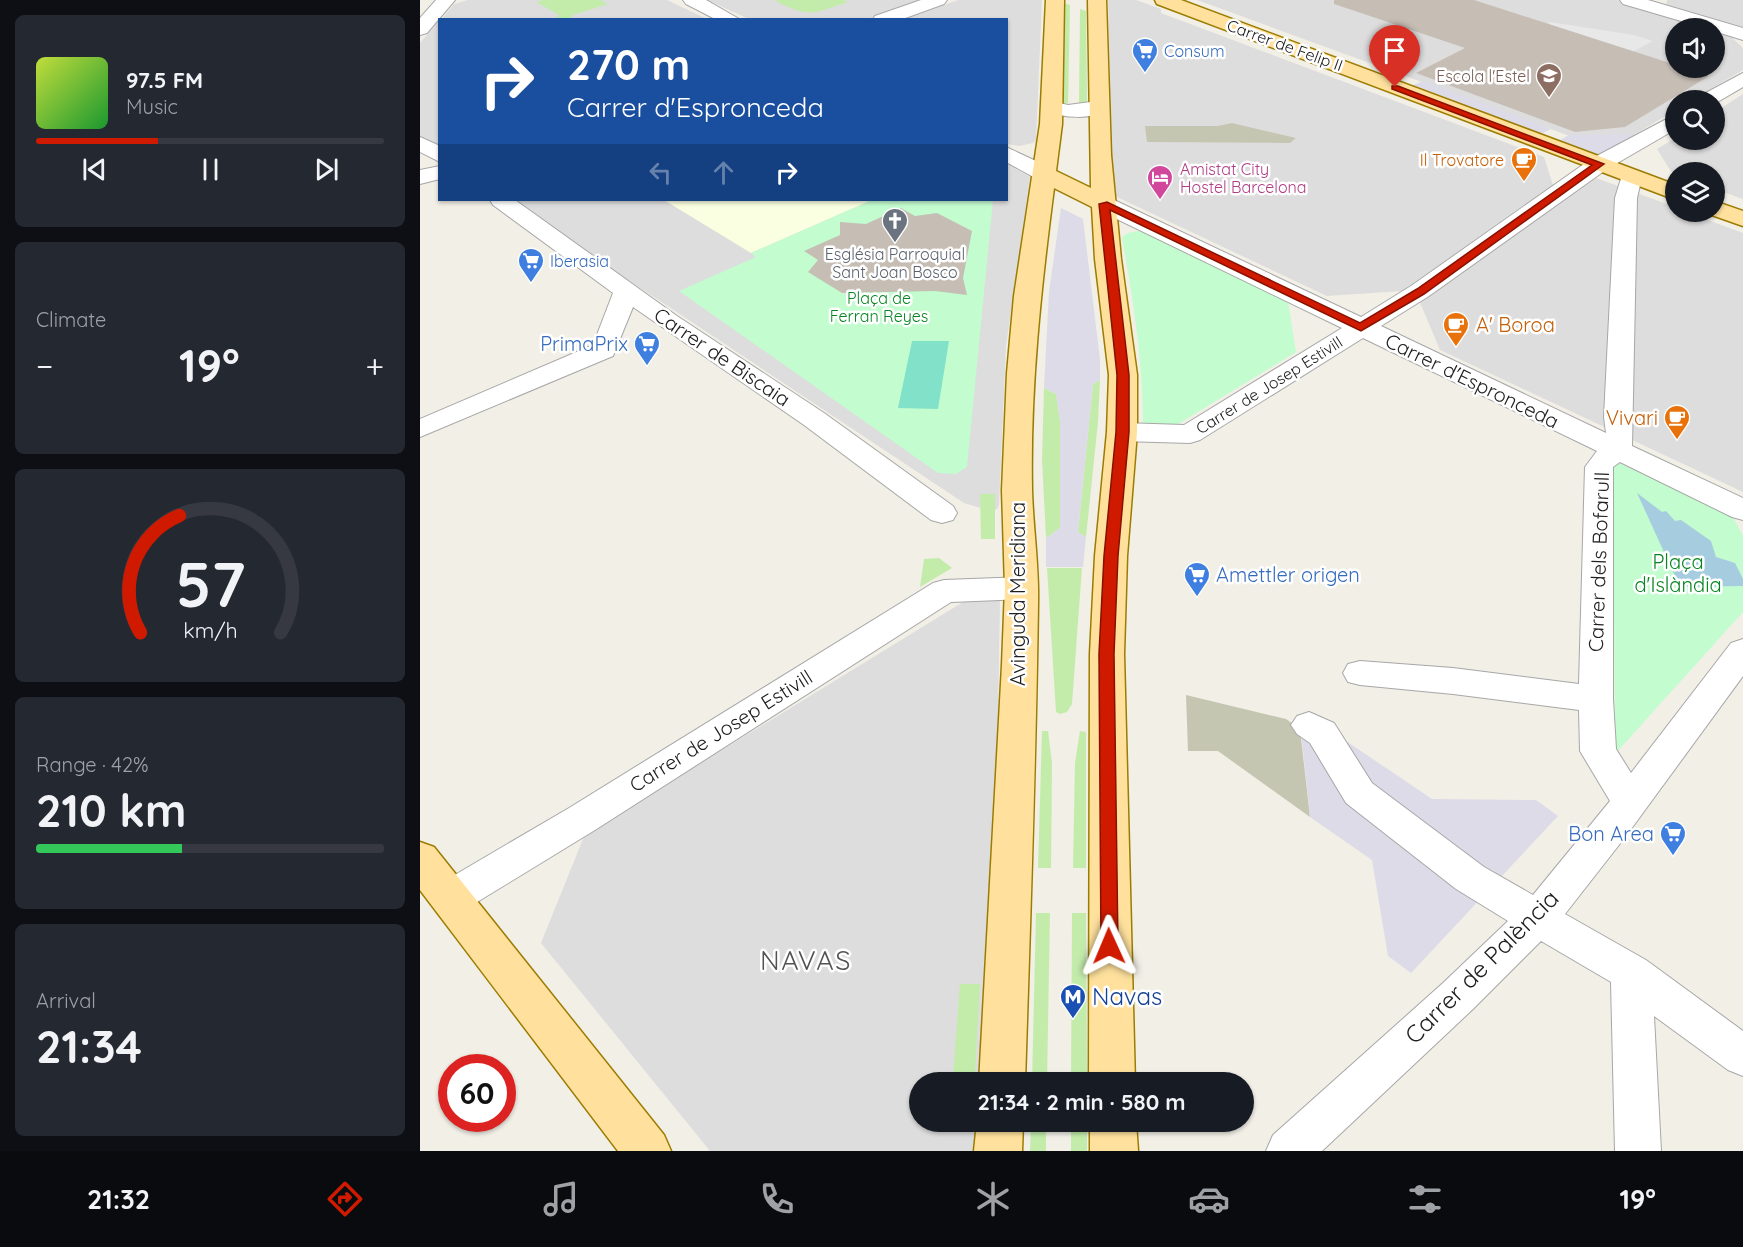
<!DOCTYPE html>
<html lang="en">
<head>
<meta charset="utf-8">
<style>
  :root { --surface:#171b24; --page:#242831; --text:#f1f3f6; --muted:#9ea1a6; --line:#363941; --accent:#d01a00 }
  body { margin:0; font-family:Quicksand,sans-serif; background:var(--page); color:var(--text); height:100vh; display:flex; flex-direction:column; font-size:22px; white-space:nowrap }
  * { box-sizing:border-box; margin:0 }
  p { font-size:20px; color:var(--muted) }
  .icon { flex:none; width:33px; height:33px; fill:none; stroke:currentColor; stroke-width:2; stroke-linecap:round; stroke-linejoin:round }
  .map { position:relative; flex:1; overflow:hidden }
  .sheet { display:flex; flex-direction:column; gap:15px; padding:15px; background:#0d0f14; width:420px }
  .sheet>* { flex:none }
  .banner { position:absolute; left:18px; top:18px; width:570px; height:183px; border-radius:0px; box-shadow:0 2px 4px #0004; background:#1a4fa0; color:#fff; overflow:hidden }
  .tools { position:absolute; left:1245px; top:18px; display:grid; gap:12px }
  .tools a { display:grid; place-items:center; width:60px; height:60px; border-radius:50%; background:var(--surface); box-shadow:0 2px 4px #0004; font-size:30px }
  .speed { position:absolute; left:18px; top:1054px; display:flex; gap:12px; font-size:30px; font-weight:700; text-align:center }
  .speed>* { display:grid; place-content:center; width:78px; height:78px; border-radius:50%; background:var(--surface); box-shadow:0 2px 4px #0004; line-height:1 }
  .speed .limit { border:9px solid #d22; background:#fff; color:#111 }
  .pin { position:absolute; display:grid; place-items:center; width:51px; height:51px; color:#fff; margin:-62px -26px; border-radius:50% 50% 50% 0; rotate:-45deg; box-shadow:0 0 6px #0007 }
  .pin .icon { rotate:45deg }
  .me { position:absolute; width:66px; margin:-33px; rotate:359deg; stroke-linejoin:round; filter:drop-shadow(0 0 4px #0008) }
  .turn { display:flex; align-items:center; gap:21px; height:126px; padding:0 30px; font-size:27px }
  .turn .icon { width:78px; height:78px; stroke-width:2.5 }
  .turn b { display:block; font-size:42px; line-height:51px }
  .lanes { display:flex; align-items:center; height:57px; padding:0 30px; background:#0003; justify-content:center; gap:30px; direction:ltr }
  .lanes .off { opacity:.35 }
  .big { font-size:45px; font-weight:700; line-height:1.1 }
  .sheet .tile { flex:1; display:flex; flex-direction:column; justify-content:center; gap:9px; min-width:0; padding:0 21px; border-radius:9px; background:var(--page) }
  .sheet .dial { align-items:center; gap:0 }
  .dial svg { height:156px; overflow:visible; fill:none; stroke:var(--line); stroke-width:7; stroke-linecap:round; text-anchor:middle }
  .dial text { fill:var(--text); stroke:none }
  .song { display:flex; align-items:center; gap:18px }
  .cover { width:72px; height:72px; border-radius:9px; background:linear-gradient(135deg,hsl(70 70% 55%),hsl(130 70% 35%)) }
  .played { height:6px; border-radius:3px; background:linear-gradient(90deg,var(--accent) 35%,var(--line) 35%) }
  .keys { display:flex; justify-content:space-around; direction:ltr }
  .heat { display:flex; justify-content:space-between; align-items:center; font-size:33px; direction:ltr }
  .charge { height:9px; border-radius:4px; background:linear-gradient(90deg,#34c759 42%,var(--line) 0) }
  .trip { position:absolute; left:489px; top:1072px; width:345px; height:60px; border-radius:30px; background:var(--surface); box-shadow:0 2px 4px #0004; font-weight:700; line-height:60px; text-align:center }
  .menu { display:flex; height:96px; justify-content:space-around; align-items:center; background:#090b0e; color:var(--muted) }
  .menu .icon { width:42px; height:42px }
  .menu .selected { color:var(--accent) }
  .menu b { font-size:27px; color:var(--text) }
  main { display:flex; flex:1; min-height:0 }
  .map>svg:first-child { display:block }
  .residential { fill:#dedddd }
  .education { fill:#fbffe1 }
  .construction { fill:#c4c6b1 }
  .grass { fill:#c3ecab }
  .park { fill:#c3fcce }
  .pitch { fill:#82e2c9 }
  .parking { fill:#e8e8e8 }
  .plaza { fill:#dcdbe7 }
  .water { fill:#a6cce0 }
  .building { fill:#c6beb5 }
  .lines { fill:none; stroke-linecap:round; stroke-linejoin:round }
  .minor-casing { stroke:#a7a7a7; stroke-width:2 }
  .major-casing { stroke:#9c7c00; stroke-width:3 }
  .minor { fill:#fff; fill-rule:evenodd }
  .major { fill:#ffe19d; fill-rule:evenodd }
  .route { fill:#d01a00; stroke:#871100; stroke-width:1.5 }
  .labels { text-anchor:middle; stroke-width:5; stroke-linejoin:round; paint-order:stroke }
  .far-street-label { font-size:16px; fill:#202020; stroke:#fff }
  .far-shop-label { font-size:16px; fill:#366cbe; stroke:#fff; text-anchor:start }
  .far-education-label { font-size:16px; fill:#785e54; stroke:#fff; text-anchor:end }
  .far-food-label { font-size:16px; fill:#c56008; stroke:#fff; text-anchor:end }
  .far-hotel-label { font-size:16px; fill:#b23c85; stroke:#fff; text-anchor:start }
  .far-worship-label { font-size:16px; fill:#5b616d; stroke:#fff }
  .far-park-label { font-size:16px; fill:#088522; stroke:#fff }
  .food-label { font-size:20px; fill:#c56008; stroke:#fff; text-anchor:start }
  .shop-label { font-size:20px; fill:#366cbe; stroke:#fff; text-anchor:end }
  .street-label { font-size:20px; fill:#202020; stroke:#fff }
  .park-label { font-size:20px; fill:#088522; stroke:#fff }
  .near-street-label { font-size:24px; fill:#202020; stroke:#fff }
  .near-transit-label { font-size:24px; fill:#164399; stroke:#fff; text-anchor:start }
  .near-quarter-label { font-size:27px; letter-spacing:1.5px; fill:#535353; stroke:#fff }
</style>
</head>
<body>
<main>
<section class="sheet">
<div class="tile">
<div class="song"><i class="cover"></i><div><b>97.5 FM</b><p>Music</p></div></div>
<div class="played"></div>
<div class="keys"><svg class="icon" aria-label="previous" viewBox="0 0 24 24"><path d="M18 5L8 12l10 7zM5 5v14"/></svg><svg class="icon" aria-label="pause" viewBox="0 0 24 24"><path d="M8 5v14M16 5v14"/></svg><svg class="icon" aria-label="next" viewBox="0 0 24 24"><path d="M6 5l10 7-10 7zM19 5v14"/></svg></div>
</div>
<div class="tile"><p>Climate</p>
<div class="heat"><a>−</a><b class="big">19°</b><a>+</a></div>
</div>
<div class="tile dial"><svg viewBox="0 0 100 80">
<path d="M14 69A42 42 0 1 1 86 69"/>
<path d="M14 69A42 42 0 0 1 34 9" stroke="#d01a00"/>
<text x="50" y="56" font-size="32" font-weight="700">57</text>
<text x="50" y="72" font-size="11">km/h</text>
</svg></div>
<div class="tile"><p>Range · 42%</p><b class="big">210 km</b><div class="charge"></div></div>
<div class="tile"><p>Arrival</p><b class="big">21:34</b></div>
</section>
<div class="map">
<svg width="1323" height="1151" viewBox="0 0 1323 1151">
  <rect width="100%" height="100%" fill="#f1efe6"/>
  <path class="residential" d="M48,0h199l40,19 -266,1 13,-16z
    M287,0h215l-57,20 -116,-1z
    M538,0h84l-6,140 -3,3 -14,3 -12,-2 -1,-124h-103z
    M688,0h28l25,9v4l383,144 9,28 -151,106 -75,5 -210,-99 -4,-6z
    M777,0h420l92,28h-33v40h38l1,-38 14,5 14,13v22l-51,30h-16l-1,10 -41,25h-67z
    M1247,0h76v27l-77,-22z
    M19,21v132l-19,-14v-96z
    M1323,94v105l-28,-10 -1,-17 -42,1 -15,-24 18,-11 1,2h38l1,-28z
    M587,164l23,13 -24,169 -7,159 -2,4 -10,1 -23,-7 -456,-303h498z
    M1176,178l79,29 1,5h10l57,21v259l-303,-142 -21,-50z
    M548,599h32l-3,175 -19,309h-58v39h56l-2,29h-264l-169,-208 44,-109z"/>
  <path class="education" d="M244,200h208l-121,53z"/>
  <path class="construction" d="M812,123l64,15 -6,5 -143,-1 -2,-16h73z
    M766,695l100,24 14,10 10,88 -92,-66h-30z"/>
  <path class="grass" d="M124,0h56l8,4 -35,11 -2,4h-15l3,-4 -23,-13z
    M359,0h64l5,2c-37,12 -37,16 -73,-1z
    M643,3l7,2 -2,98h-8z
    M660,9l6,2 1,92h-8z
    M680,380l-2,42 -12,115 -8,-5 15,-148z
    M624,388l12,6 4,26v108l-14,10 -4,-79z
    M560,494h15v45h-14z
    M519,558l13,10 -32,19 4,-28z
    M627,568h35l-10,136 -5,8 -7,2 -4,-2z
    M622,731h6l4,32 -1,105h-13z
    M660,731l6,1v136h-13l2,-105z
    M616,913h14l-3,170h-15z
    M652,913h14l1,170h-16z
    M540,984h20l-5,91 -22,1z
    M611,1122h15v29h-16z
    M651,1122h16v29h-16z"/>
  <path class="park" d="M452,200h121l-26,267 -11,7 -18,-1 -259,-182 77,-34 -5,-4z
    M717,231l8,1 143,69 8,51 -121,74 -32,-2c0,-63 -10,-125 -21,-187l6,-4z
    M1193,460l120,57 10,19v76l-128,142z"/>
  <path class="pitch" d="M492,341h37l-11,68 -40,-1z"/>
  <path class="parking" d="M1130,22l84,13 19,6 -21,11 -84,-28z"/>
  <path class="plaza" d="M1004,81l127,48 -10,5 -130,-48z
    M1211,134l7,3 -29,17h-14l-37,-13 11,-6z
    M641,208l22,11 17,141v20l-7,4 -15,148 8,5 -3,30h-37v-29l14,-10v-108l-4,-26 -12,-6 5,-96z
    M895,720l117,79 104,1 22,16 -147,157 -23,-17 -16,-96 -62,-43 -9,-86z"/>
  <path class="water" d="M1217,493l25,19 4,-1 9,10 6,-1 30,21 5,16 19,6 8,16v7l-63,1z"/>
  <path class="building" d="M914,0h140l202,65v3h8l25,8 -84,51 -50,5 -159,-59 49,-25 -131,-44z
    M481,208l14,8 22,-3 35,18 -9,47 4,17 -32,-4 -93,2 -34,-21 10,-12 -14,-9 36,-16v-13l26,2z"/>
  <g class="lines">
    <defs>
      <path id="minor" d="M16,0h19l-28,33 -7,2v-17z
        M263,0h23l35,20h-24l-31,-16z
        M501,0h26l-3,4 -44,16h-28l3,-4z
        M1200,0h28l95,28v12l-29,-9v-3h-9l-82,-24z
        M1323,73v14l-29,17v-4h-17l3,-4z
        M631,101l17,4 30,-4 7,2 3,4c-11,15 -49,10 -64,4l-3,-4 3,-4z
        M1256,114v15l-69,40 -178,127 -48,30 225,107 -2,-16 11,-219 8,-26 8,-2 8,2 3,5 -5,21 -5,248 111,52v22l-11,-3 -112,-55 -7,5v232l3,50 15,24 100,-130 12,-4v37l-117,160 -61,78 81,46 97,71v45l-15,-6 -74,-54 7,135h-46l-4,-169 -70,-41 -68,68 -151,142h-56l7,-16 170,-152 65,-62 -52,-32 -110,-86 -36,-60 -13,-9 -6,-9 6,-9 12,-4 25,11 38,60 112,84 49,28 77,-94 -30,-50 -1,-41 -126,-16 -93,-9 -12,-3 -5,-9 5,-9 12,-3 93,7 126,16 6,-217 12,-16 -234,-113 -163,102 -10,3 -68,-2 -10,-3 -4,-6 4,-6 10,-3 62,2 158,-97 -246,-119 -3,-5 3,-5 8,-2 8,2 249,118 50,-31 180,-127z
        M0,137l20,9v16l-20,-10z
        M586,147l47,22 3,5 -3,5 -8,2 -8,-2 -31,-17z
        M20,166v13l-20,5v-14z
        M70,200h25l162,116 147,97 129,93 4,7 -4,7 -11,3 -11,-3 -127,-95 -171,-118 -20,49 -193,81v-18l173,-74 20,-52 -120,-88z
        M602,577l11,3 5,8 -5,8 -11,3 -71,3 -356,228 -131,80 -14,5 -14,-5 -6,-12 6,-12 133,-78 364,-225 11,-3z"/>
      <path id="major" d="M626,0h18l-2,124 -6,47 35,17 -3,-188h18l5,155 10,104 16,116v57l-10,124 -3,98 11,429h-46l1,-429 5,-98 12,-124 2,-57 -14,-116 -3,-52 -38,-19c-13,100 -24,201 -22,302 1,38 7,75 6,113 -2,160 -8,320 -13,480h-46l23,-418 3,-77 -3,-98 5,-117 7,-77 26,-172z
        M735,0h26l495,185v15l-519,-196z
        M1294,201l29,10v15l-37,-13 -1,-1h9z
        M0,842l14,5 230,288 7,16h-53l-198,-261z
        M557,1122h46l-1,29h-48z
        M670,1122h46l2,29h-48z"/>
    </defs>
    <use href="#minor" class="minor-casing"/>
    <use href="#major" class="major-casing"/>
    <use href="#minor" class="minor"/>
    <use href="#major" class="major"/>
  </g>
  <path class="route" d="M972,86h6l206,78 -180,130 -63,37 -251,-121 19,165v57l-11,124 -4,98 4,292 -3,5 -6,2 -6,-2 -2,-5 -2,-292 5,-98 12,-124 1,-57 -18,-171 8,-2 253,121 57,-34 175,-124 -200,-76z"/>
  <defs>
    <symbol id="supermarket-pin" viewBox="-11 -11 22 30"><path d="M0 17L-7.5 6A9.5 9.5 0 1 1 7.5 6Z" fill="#3f7fe0" stroke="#fff"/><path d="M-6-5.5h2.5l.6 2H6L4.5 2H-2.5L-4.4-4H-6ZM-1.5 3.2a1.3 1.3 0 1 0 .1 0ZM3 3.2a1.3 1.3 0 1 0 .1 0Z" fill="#fff"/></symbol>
    <symbol id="school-pin" viewBox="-11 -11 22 30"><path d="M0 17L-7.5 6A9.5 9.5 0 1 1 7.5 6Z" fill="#8d6e63" stroke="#fff"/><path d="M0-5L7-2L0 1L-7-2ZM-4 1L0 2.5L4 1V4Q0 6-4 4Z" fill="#fff"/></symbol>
    <symbol id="cafe-pin" viewBox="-11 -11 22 30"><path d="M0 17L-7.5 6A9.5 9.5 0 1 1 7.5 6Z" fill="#e8710a" stroke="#fff"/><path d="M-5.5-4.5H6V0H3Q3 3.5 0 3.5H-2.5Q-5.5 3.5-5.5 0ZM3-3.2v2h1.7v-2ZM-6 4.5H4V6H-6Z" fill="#fff"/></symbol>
    <symbol id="hotel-pin" viewBox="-11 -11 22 30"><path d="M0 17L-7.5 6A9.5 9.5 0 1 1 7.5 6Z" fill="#d1479c" stroke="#fff"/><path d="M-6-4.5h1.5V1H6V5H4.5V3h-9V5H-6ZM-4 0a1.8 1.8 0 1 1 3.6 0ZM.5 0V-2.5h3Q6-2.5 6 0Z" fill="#fff"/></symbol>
    <symbol id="church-pin" viewBox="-11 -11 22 30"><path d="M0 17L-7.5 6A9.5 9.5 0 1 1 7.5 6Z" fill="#6b7280" stroke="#fff"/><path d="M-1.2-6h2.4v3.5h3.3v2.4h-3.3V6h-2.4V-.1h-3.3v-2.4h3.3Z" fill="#fff"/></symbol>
    <symbol id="metro-pin" viewBox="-11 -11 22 30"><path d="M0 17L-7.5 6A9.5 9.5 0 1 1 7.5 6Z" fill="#1a4fb4" stroke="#fff"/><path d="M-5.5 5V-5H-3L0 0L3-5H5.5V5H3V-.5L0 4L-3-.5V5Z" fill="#fff"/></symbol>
  </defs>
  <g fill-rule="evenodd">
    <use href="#supermarket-pin" x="710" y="36" width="30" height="40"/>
    <use href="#school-pin" x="1114" y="61" width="30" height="40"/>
    <use href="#cafe-pin" x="1089" y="145" width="30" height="40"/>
    <use href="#hotel-pin" x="725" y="163" width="30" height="40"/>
    <use href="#church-pin" x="460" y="206" width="30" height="40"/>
    <use href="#supermarket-pin" x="96" y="246" width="30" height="40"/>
    <use href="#cafe-pin" x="1021" y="310" width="30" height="40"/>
    <use href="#supermarket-pin" x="212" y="329" width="30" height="40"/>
    <use href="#cafe-pin" x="1242" y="403" width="30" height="40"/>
    <use href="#supermarket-pin" x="762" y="560" width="30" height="40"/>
    <use href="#supermarket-pin" x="1238" y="819" width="30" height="40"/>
    <use href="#metro-pin" x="638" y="982" width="30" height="40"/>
  </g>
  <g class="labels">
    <g class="far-street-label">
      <text transform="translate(865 45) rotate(20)" y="6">Carrer de Felip II</text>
      <text transform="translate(849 385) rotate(-32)" y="6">Carrer de Josep Estivill</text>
    </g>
    <g class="far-shop-label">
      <text x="744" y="57">Consum</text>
      <text x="130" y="267">Iberasia</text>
    </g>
    <g class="far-education-label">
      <text x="1110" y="82">Escola l'Estel</text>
    </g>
    <g class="far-food-label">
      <text x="1084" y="166">Il Trovatore</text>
    </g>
    <g class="far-hotel-label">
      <text x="760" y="175">Amistat City<tspan x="760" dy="18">Hostel Barcelona</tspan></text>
    </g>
    <g class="far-worship-label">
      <text x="475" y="260">Església Parroquial<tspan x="475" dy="18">Sant Joan Bosco</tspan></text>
    </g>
    <g class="far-park-label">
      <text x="459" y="304">Plaça de<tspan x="459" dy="18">Ferran Reyes</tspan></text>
    </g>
    <g class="food-label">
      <text x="1056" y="332">A' Boroa</text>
      <text x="1238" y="425" text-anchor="end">Vivari</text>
    </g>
    <g class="shop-label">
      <text x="208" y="351">PrimaPrix</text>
      <text x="796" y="582" text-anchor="start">Amettler origen</text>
      <text x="1234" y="841">Bon Area</text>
    </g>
    <g class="street-label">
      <text transform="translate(302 357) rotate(34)" y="7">Carrer de Biscaia</text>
      <text transform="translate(1052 381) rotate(26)" y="7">Carrer d'Espronceda</text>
      <text transform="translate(1179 562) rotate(-88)" y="7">Carrer dels Bofarull</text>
      <text transform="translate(598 594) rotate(-90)" y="7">Avinguda Meridiana</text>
      <text transform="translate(301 731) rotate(-32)" y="7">Carrer de Josep Estivill</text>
    </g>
    <g class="park-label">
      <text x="1258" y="569">Plaça<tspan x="1258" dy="23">d'Islàndia</tspan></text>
    </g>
    <g class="near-street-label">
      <text transform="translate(1062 967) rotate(-45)" y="8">Carrer de Palència</text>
    </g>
    <g class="near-transit-label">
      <text x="672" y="1005">Navas</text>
    </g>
    <g class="near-quarter-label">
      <text x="386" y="970">NAVAS</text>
    </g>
  </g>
</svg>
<div class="tools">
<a><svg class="icon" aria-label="sound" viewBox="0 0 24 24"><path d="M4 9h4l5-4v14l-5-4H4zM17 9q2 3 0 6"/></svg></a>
<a><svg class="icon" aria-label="search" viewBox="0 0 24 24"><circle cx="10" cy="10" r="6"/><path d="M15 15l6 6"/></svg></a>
<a><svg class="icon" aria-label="layers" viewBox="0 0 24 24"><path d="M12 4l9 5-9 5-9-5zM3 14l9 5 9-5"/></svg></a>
</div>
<div class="speed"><div class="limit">60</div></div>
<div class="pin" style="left:975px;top:87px;background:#d93025"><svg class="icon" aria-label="arrive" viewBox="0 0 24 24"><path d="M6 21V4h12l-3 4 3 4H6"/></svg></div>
<svg class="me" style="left:689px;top:946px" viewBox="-20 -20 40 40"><path d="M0-17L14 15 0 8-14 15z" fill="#d01a00" stroke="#fff" stroke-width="4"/></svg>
<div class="trip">21:34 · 2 min · 580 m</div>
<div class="banner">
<div class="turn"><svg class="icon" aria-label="right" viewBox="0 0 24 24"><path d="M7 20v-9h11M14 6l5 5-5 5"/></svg><div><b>270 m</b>Carrer d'Espronceda</div></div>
<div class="lanes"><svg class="icon off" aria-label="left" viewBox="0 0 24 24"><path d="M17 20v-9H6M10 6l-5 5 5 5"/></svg><svg class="icon off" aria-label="ahead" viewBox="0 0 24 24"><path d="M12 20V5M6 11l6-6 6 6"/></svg><svg class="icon" aria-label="right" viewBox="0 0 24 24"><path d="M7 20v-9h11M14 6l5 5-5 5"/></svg></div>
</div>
</div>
</main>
<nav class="menu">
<b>21:32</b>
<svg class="icon selected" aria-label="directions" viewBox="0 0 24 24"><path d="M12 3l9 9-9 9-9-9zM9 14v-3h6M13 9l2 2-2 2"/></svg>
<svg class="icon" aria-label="music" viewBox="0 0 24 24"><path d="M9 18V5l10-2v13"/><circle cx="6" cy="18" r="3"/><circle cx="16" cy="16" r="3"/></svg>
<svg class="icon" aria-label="phone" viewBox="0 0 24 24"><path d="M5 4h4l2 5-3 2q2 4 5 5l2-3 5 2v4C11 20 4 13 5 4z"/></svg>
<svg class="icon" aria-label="climate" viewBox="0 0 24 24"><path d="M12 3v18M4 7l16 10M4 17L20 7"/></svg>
<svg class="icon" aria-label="car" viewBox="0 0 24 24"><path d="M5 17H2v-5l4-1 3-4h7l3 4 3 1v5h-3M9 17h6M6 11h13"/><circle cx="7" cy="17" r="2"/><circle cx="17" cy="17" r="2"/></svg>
<svg class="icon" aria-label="filters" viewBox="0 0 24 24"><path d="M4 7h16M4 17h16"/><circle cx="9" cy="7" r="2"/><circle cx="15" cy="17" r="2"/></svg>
<b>19°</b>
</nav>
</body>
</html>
